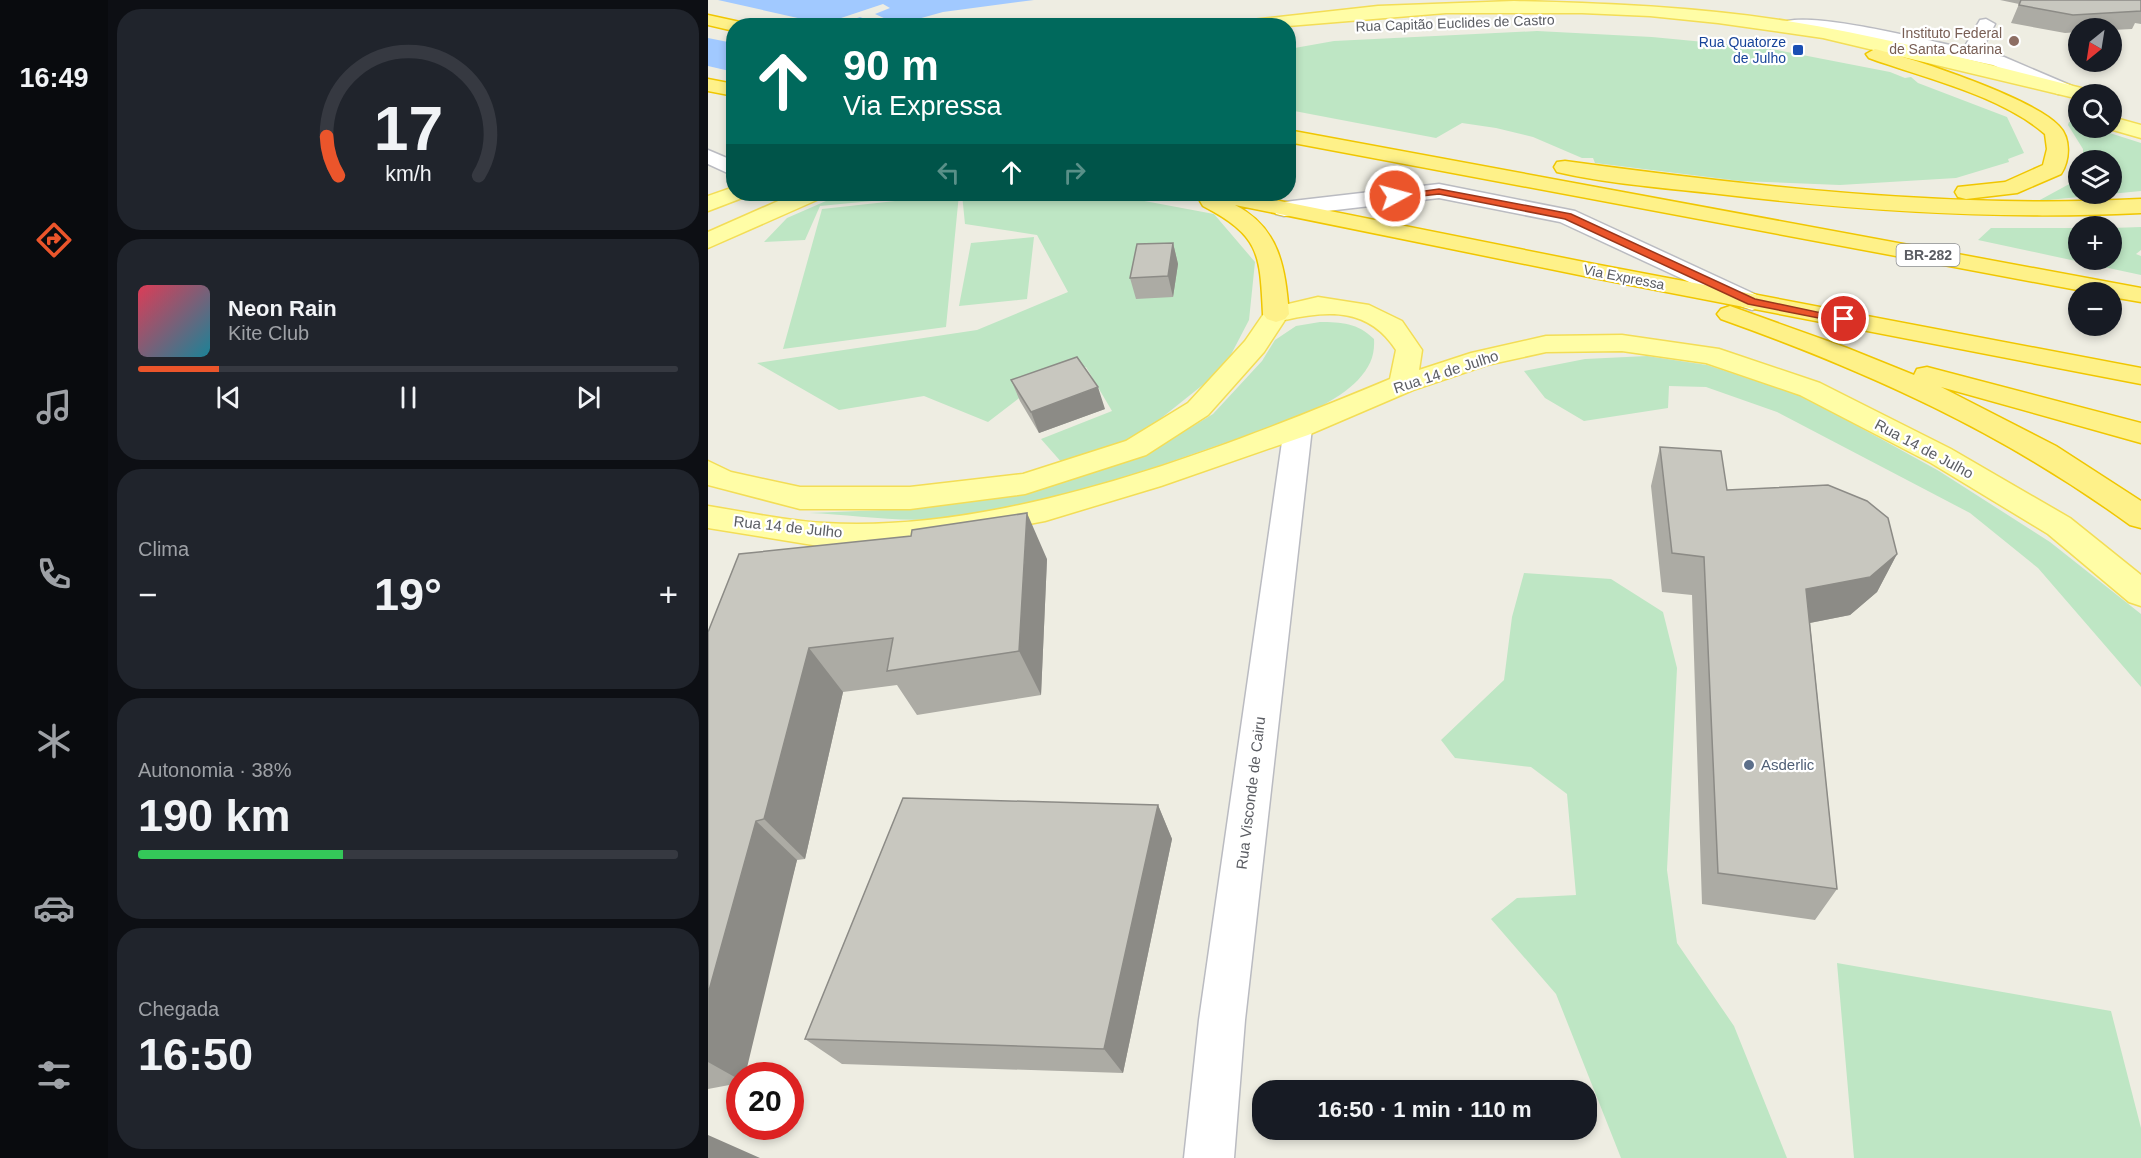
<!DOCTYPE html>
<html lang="pt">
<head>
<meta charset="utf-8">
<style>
  :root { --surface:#171b24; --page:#20242c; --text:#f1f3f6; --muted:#9ea1a6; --line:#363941; --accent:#eb552b }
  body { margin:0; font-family:Arial,sans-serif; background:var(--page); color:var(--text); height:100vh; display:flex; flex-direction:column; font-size:22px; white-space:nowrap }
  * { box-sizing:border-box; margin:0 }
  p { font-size:20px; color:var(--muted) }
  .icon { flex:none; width:33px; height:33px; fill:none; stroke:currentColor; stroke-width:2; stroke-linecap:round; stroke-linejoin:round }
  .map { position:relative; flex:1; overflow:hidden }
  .panel { display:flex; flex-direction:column; gap:9px; padding:9px; background:#0d0f14; width:600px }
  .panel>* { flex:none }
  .hud { position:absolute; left:18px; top:18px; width:570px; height:183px; border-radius:24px; box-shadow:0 3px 9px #0003; background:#00695c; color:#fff; overflow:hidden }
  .needle { width:39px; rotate:210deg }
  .buttons { position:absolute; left:1360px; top:18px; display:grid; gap:12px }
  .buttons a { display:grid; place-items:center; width:54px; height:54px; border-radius:50%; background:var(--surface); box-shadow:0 3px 9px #0003; font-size:30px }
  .speed { position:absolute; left:18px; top:1062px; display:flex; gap:12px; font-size:30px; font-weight:700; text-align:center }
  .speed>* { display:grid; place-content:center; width:78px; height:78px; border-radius:50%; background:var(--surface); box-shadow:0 3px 9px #0003; line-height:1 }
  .speed .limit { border:9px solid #d22; background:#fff; color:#111 }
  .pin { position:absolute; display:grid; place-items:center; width:51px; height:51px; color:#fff; margin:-26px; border:3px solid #fff; border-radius:50%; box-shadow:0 2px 6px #0007 }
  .me { position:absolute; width:66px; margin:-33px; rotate:83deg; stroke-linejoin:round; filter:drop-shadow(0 0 4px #0008) }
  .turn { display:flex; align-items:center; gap:21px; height:126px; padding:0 18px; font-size:27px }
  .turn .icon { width:78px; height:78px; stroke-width:2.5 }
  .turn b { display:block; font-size:42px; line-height:51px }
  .lanes { display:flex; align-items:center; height:57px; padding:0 18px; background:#0003; justify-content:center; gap:30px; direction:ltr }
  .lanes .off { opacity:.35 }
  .big { font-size:45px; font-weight:800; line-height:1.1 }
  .panel .widget { flex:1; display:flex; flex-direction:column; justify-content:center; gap:9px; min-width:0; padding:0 21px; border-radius:24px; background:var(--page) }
  .panel .dial { align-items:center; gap:0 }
  .dial svg { height:156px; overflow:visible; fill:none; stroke:var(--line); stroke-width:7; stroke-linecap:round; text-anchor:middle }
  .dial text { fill:var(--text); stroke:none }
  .song { display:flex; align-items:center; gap:18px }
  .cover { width:72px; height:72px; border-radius:9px; background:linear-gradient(135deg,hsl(350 70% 55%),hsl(190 70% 35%)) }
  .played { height:6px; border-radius:3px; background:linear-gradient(90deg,var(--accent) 15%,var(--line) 15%) }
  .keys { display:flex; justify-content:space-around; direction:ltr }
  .heat { display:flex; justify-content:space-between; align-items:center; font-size:33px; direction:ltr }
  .charge { height:9px; border-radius:4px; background:linear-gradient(90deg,#34c759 38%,var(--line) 0) }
  .trip { position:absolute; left:544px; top:1080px; width:345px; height:60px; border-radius:24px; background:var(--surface); box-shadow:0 3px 9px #0003; font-weight:800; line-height:60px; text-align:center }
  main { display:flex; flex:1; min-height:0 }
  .tabs { display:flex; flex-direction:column; width:108px; justify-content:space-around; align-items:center; background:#090b0e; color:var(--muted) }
  .tabs .icon { width:42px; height:42px }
  .tabs .selected { color:var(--accent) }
  .tabs b { font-size:27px; color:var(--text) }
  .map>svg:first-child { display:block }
  .green { fill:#bee6c4 }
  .water { fill:#a1c9ff }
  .pier { fill:#eeede2 }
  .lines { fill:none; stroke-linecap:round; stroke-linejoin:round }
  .minor-casing { stroke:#babbc1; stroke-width:3 }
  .major-casing { stroke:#f3dd56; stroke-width:3 }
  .highway-casing { stroke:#f0c600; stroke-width:3 }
  .minor { fill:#fff; fill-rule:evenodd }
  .major { fill:#fffda6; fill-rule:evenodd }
  .highway { fill:#fef189; fill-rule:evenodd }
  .wall { fill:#acaba4 }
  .shaded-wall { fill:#8c8b86 }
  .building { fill:#c8c7bf; stroke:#8c8b86; stroke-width:1.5 }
  .route { fill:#eb552b; stroke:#99371c; stroke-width:1.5 }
  .education-dot { fill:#8d6e63; stroke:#fff; stroke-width:2 }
  .transit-dot { fill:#1a4fb4; stroke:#fff; stroke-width:2 }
  .service-dot { fill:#5c6f8a; stroke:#fff; stroke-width:2 }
  .labels { text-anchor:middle; stroke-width:4.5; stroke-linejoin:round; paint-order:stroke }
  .far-street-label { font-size:14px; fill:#5b5d63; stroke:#fff }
  .far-education-label { font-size:14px; fill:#785e54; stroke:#fff; text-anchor:end }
  .far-transit-label { font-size:14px; fill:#164399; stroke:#fff; text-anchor:end }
  .shield { fill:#fff; stroke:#8c8e92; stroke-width:1.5 }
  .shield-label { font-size:14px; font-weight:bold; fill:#5b5d63 }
  .street-label { font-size:15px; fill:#5b5d63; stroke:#fff }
  .service-label { font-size:15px; fill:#4e5e75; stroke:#fff; text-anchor:start }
</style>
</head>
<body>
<main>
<nav class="tabs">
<b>16:49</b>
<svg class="icon selected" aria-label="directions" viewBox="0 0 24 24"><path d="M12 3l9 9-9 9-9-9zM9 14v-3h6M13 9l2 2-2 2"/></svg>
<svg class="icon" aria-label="music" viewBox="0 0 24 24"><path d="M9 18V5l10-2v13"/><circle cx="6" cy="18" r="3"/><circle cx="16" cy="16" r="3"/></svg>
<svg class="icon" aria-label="phone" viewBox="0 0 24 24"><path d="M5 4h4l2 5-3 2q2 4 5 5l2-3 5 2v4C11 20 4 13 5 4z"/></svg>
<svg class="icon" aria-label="climate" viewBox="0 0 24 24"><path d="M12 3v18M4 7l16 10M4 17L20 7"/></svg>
<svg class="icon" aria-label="car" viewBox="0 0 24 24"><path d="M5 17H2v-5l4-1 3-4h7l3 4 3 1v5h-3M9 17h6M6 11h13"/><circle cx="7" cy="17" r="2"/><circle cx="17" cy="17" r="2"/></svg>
<svg class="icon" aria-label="filters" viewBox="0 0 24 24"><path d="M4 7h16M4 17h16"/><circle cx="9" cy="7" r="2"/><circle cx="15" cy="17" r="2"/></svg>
</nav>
<section class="panel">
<div class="widget dial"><svg viewBox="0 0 100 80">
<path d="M14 69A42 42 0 1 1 86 69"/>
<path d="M14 69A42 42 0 0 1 8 49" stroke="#eb552b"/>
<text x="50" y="56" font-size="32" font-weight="700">17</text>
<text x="50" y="72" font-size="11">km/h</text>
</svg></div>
<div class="widget">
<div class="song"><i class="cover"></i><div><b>Neon Rain</b><p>Kite Club</p></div></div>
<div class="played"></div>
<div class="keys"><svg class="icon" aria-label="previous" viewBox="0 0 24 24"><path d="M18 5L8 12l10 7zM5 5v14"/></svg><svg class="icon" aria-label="pause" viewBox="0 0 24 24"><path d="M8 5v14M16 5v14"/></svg><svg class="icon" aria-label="next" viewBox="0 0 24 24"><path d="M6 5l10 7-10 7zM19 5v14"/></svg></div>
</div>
<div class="widget"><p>Clima</p>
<div class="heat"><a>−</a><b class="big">19°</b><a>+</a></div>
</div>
<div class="widget"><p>Autonomia · 38%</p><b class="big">190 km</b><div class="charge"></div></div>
<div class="widget"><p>Chegada</p><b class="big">16:50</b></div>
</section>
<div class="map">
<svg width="1433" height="1158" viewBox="0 0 1433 1158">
  <rect width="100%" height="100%" fill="#eeede2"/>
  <path class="green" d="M829,31l115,6 115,11 123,24 15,6 6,-1 7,6 89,34 17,36 -16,6 1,3 -53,16 -116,7 -100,-4 -145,-18 -2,-5h-11l-49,-21 -37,-9 -34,-5 -26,15 -147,-28v-61l45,-8z
    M1361,122l10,1v5h15l47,15v48l-103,10 35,-19 6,-10v22h33v-34h-29v-11l-15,-24z
    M134,194h102l-124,12 -15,34 -41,2 23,-24z
    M251,194l-13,133 -163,22 39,-140z
    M254,194h145l107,20 41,48 -6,58 -25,48 -94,75 -67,21 -22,-25 71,-28 -26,-44 -55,22 -43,33 -64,-26 -85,14 -82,-47 220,-33 91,-38 -31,-57 -72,-11z
    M1433,227v23l-5,4 5,2v19l-163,-35 13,-12h88v32h33v-32z
    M326,237l-7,62 -68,7 12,-63z
    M612,322c21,0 38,1 54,17 1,17 -4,28 -16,41 -29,30 -83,45 -122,59 -99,35 -198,70 -304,80 -37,3 -85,-5 -123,-6l100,-4 124,-17 112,-37 68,-41 49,-53 13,-21 21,-14z
    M939,356l60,9 98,32 134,74 111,71 91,72v73l-103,-119 -68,-55 -193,-101 -71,-25 -37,-1 -1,22 -84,13 -39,-23 -21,-27 61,-12z
    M816,573l87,6 52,33 14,56 -10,202 10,73 57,83 53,132h-166l-65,-164 -65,-75 26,-21 59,-3 -9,-101 -36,-27 -76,-9 -14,-18 63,-60 8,-63z
    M1129,963l274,48 30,117v30h-287z"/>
  <path class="water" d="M0,0h326l-91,12 -47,13 -162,1 -1,61 -25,10z"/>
  <path class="pier" d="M0,0h10l111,25 -95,1 -1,17 -25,-5z
    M175,4l7,4 -15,6 24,11h-19l-20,-8 -15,5 -7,-3z
    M0,66l26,6v18l-26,10z"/>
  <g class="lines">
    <defs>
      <path id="minor" d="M1278,19l9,5 -14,28 23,5 68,29 3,4 -3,4h-14l-65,-29 -165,-35 -42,1 -9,-5c16,-21 160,17 187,22l16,-28z
        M0,150l26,11v15l-26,-12z
        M731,184l136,27 186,86 4,5 -4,5 -9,3 -9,-3 -183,-85 -121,-24 -155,18 -8,-2 -3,-5 3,-5 8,-2z
        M590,419l10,2 4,7 -67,592 -11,138h-50l15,-138 85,-592 4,-7z"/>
      <path id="major" d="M806,1c91,2 183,6 273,20 102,16 202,44 302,69l3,4h-13v5l-256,-61 -105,-15 -68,-7 -68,-3h-136l-158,13h-53l8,-5 135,-15z
        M1404,117l29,8v13l-35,-10h6z
        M26,187v7h11l-3,4 -34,13v-15z
        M86,194h28l-3,5 -111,49v-16z
        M610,297l51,8 33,16 20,29 -3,20 52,-17 75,-17 76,-1 97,14 101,34 131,66 119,69 71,57v31l-12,-4 -81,-68 -117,-71 -131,-68 -94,-32 -84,-12 -76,1 -59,13 -74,25 -105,45 -147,51 -116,35 -114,22 -106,4 -117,-19v-22c38,6 78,15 117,17 182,11 399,-75 565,-144l6,-29c-27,-42 -67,-40 -111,-30l-21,32 -56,63 -62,40 -121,39 -115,15h-110l-92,-24v-24l23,11 69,15h110l113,-13 103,-33 62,-38 57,-62 22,-32z"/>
      <path id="highway" d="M0,15l32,7 2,4h-8v5l-26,-6z
        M1167,49c40,10 158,49 184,77 12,12 11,34 2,48l-44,19 -51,6 -8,-2 -3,-5 3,-5 47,-5 38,-17 4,-16 -2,-15c-45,-39 -121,-56 -176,-76l-3,-4z
        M0,79l26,5v12l-26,-5z
        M580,130l853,158v14l-29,-5v-5h-24l-800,-150z
        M857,161c192,26 382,48 576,38v14c-142,7 -281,-2 -422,-19 -53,-6 -110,-10 -162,-22l-3,-5 3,-5z
        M496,194h41l349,70 547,104v16l-547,-106 -359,-73c45,23 50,63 54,109l-4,5 -9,3 -9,-3 -4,-5c-3,-61 -3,-78 -60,-108l-3,-5z
        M1022,306l117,42 67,27 3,-6 10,-2 214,56v20l-200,-56 115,59 85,55v27l-11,-3c-128,-93 -261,-153 -409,-206l-4,-5 4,-5z"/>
    </defs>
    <use href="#minor" class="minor-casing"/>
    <use href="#major" class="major-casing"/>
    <use href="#highway" class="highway-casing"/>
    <use href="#minor" class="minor"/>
    <use href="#major" class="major"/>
    <use href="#highway" class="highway"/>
  </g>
  <path class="wall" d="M1292,0h141v24l-6,-1 -3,6 -20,1v-2h-33v4l-14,1 -54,-10 8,-19z
    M465,243l5,21 -5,33 -37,2 -6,-21z
    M303,380l94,29 -66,24 -19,-32z
    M952,447l67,43 170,64 -20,38 -27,23 -40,8 27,266 -22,31 -113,-16 -10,-309 -30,-3 -11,-106z
    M339,559l-6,136 -124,20 -20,-30 -54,7 -38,167 -8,1 -57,216v7l-32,6v-457z
    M450,805l14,34 -49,234 -281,-9 -37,-25z"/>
  <path class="shaded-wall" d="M465,243l5,21 -5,33 -5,-21z
    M390,387l7,22 -66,24 -8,-21z
    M319,513l20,46 -6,136 -22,-44z
    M1189,554l-20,38 -27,23 -61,12 17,-38z
    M101,648l34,44 -38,167 -41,-40z
    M450,805l14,34 -49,234 -19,-24z
    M48,821l41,39 -52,216h-5v4l-32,-18v-68z
    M0,1135l52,23h-52z"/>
  <path class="building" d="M1313,0h120v11l-68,4 -54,-10z
    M465,243l-5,33 -38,2 7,-34z
    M369,357l21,30 -67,25 -20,-32z
    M952,447l61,4 6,39 101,-5 39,16 21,17 9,36 -27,23 -64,12 31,300 -119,-16 -14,-316 -32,-4z
    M319,513l-8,138 -132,20 6,-33 -84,10 -45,171 -8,2 -48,173v-362l31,-78 172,-18 1,-6z
    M195,798l255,7 -54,244 -299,-10z"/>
  <path class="route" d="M731,189l132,25 184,85 95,20 -6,4 -96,-19 -183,-85 -126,-25 -44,5 -5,-3z"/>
  <circle class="education-dot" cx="1306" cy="41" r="6"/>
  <rect class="transit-dot" x="1084" y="44" width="12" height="12" rx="3"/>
  <circle class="service-dot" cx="1041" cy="765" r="6"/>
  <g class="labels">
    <g class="far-street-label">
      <text transform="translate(747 23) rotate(-2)" y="5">Rua Capitão Euclides de Castro</text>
      <text transform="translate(916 277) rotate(11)" y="5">Via Expressa</text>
    </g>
    <g class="far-education-label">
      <text x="1294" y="38">Instituto Federal<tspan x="1294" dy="16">de Santa Catarina</tspan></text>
    </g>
    <g class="far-transit-label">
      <text x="1078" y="47">Rua Quatorze<tspan x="1078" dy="16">de Julho</tspan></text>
    </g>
    <rect class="shield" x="1188.5" y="244" width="63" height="22" rx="4.5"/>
    <g class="shield-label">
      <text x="1220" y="260">BR-282</text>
    </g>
    <g class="street-label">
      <text transform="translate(738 372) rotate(-18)" y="5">Rua 14 de Julho</text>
      <text transform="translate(1216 449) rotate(28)" y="5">Rua 14 de Julho</text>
      <text transform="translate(80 527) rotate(6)" y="5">Rua 14 de Julho</text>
      <text transform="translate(543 793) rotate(-83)" y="5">Rua Visconde de Cairu</text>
    </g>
    <g class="service-label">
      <text x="1053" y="770">Asderlic</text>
    </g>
  </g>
</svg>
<div class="buttons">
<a><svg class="needle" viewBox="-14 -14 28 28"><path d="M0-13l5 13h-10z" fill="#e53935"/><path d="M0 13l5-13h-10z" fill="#9ea1a6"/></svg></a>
<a><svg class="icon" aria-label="search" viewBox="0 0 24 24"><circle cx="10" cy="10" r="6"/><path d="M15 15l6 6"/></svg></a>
<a><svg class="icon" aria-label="layers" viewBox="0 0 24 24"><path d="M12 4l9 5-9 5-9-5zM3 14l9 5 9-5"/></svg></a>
<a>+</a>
<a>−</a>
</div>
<div class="speed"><div class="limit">20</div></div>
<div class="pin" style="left:1136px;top:319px;background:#d93025"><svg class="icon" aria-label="arrive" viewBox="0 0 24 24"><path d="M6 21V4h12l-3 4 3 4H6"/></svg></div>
<svg class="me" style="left:687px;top:196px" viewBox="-20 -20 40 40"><circle r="17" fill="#eb552b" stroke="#fff" stroke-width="3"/><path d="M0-11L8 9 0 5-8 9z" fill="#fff"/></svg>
<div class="trip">16:50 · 1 min · 110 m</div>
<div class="hud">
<div class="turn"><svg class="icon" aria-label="ahead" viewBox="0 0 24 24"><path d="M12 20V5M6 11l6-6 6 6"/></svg><div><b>90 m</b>Via Expressa</div></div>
<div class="lanes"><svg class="icon off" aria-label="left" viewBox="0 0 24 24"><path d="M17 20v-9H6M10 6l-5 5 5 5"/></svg><svg class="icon" aria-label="ahead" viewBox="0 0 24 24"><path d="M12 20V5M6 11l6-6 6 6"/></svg><svg class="icon off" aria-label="right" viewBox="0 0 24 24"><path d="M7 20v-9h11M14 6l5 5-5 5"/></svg></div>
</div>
</div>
</main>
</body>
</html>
